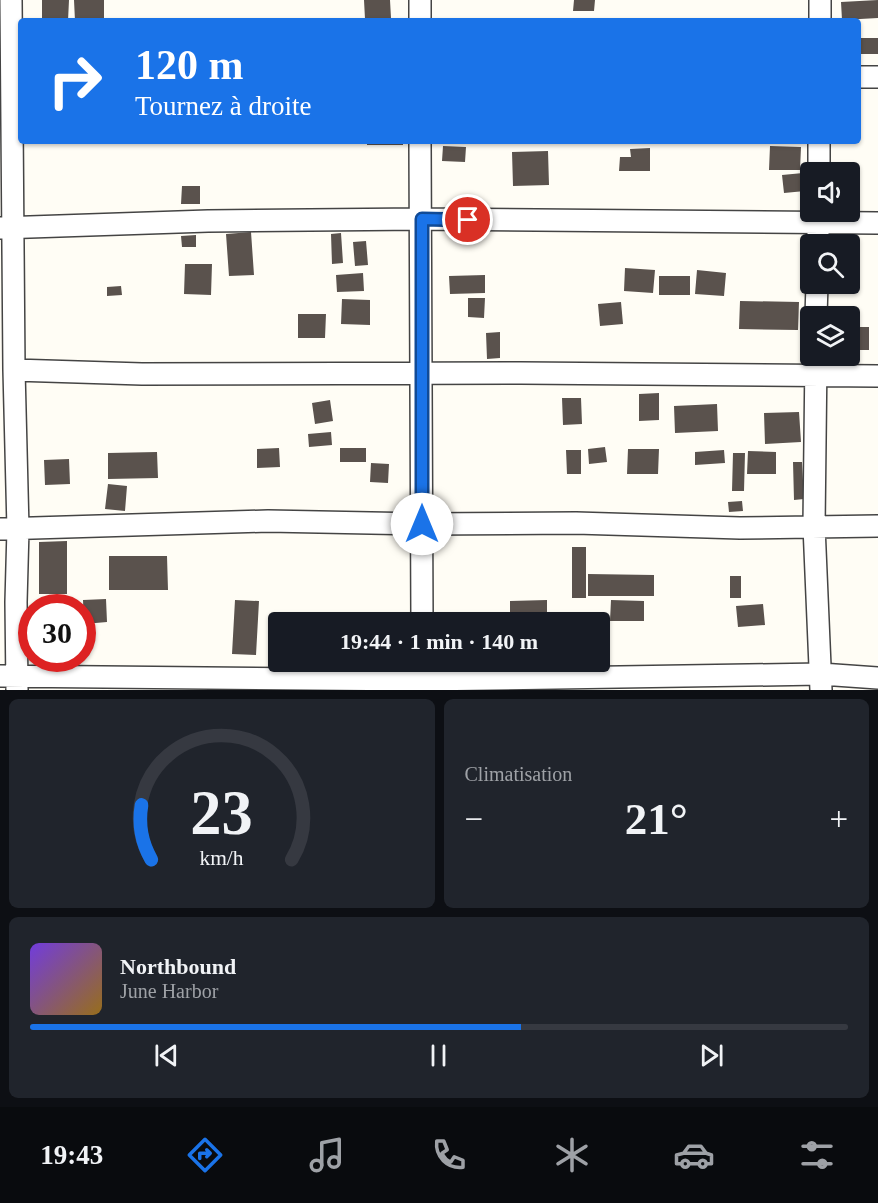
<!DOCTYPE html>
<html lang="fr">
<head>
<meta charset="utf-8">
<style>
  :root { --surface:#171b24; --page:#20242c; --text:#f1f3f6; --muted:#9ea1a6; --line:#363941; --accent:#1a73e8 }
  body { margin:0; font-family:"Times New Roman",serif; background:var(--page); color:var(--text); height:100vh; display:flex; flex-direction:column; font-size:22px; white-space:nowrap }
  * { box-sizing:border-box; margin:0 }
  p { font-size:20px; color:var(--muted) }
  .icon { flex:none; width:33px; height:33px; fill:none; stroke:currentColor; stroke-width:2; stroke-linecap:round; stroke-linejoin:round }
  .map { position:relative; height:690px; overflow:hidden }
  .sheet { display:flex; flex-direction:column; gap:9px; padding:9px; background:#0d0f14; flex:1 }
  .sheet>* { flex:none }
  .guide { position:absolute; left:18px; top:18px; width:843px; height:126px; border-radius:6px; box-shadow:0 2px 4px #0004; background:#1a73e8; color:#fff; overflow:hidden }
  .buttons { position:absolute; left:800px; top:162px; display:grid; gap:12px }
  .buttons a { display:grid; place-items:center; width:60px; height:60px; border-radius:6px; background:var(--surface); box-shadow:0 2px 4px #0004; font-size:30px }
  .speed { position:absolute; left:18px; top:594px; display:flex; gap:12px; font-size:30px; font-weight:700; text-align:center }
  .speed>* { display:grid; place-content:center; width:78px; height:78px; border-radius:50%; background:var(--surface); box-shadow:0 2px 4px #0004; line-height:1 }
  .speed .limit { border:9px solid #d22; background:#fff; color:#111 }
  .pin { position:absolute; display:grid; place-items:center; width:51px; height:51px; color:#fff; margin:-26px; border:3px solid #fff; border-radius:50%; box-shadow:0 2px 6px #0007 }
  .me { position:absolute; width:66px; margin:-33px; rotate:0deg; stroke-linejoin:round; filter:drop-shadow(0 0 4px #0008) }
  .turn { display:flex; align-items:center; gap:21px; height:126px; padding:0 18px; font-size:27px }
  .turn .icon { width:78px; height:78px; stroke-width:2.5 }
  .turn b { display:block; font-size:42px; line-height:51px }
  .big { font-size:45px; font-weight:700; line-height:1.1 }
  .sheet .tile { flex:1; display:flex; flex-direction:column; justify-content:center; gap:9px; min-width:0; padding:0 21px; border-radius:9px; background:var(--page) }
  .sheet .dial { align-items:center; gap:0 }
  .dial svg { height:156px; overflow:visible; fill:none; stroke:var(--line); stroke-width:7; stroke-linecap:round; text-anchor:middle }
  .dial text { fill:var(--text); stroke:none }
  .song { display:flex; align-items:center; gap:18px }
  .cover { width:72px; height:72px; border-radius:9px; background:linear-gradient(135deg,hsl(260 70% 55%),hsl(40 70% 35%)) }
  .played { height:6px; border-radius:3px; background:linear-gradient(90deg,var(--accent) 60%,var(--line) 60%) }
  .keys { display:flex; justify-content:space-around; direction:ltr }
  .heat { display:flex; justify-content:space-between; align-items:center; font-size:33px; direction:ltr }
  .sheet .tiles { flex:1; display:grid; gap:9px; grid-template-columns:1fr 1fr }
  .tile:last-child { grid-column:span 2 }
  .trip { position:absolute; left:268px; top:612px; width:342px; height:60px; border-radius:6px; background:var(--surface); box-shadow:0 2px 4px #0004; font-weight:700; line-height:60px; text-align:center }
  .tabs { display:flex; height:96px; justify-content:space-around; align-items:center; background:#090b0e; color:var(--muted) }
  .tabs .icon { width:42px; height:42px }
  .tabs .current { color:var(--accent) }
  .tabs b { font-size:27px; color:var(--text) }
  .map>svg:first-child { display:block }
  .building { fill:#5a524d }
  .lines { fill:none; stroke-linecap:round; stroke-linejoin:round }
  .minor-casing { stroke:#444; stroke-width:24 }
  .minor { stroke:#fff; stroke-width:21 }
  .route-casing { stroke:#114b97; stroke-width:15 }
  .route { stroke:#1a73e8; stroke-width:10 }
</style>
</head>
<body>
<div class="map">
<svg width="878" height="690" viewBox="0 0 878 690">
  <rect width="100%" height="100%" fill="#fffdf5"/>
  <path class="building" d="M42,0h27l-1,21h-26z
    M74,0h30v21h-29z
    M364,0h26l1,18 -26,1z
    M574,0h21l-1,11h-21z
    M878,0v18l-36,2 -1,-18z
    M858,38h20v16h-20z
    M367,141h36v4h-36z
    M443,146l23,1 -1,15 -23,-1z
    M770,146l31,1 -1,23h-31z
    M650,148v23h-31l1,-14h11l-1,-8z
    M548,151l1,34 -36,1 -1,-34z
    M803,173l2,18 -21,2 -2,-18z
    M182,186h18v18h-19z
    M251,232l3,43 -25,1 -3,-42z
    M341,233l2,30 -11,1 -1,-30z
    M196,235v12h-14l-1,-11z
    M366,241l2,24 -13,1 -2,-24z
    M185,264h27l-1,31 -27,-1z
    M625,268l30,2 -2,23 -29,-2z
    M697,270l29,3 -2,23 -29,-2z
    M363,273l1,18 -27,1 -1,-17z
    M485,275v18l-35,1 -1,-18z
    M659,276h31v19h-31z
    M121,286l1,9 -15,1v-9z
    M468,298h17l-1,20 -16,-1z
    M342,299l28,1v25l-29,-1z
    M740,301l59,1 -1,28 -59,-1z
    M621,302l2,22 -23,2 -2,-22z
    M298,314h28l-1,24h-27z
    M852,327h17v23h-16z
    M500,332v26l-13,1 -1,-26z
    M659,393v27l-20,1v-27z
    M562,398h19l1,26 -19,1z
    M330,400l3,21 -18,3 -3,-21z
    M717,404l1,27 -43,2 -1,-27z
    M799,412l2,30 -36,2 -1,-31z
    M331,432l1,13 -23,2 -1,-13z
    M605,447l2,15 -18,2 -1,-15z
    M279,448l1,19 -23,1v-19z
    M340,448h26v14h-26z
    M628,449h31l-1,25h-31z
    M566,450h15v24h-14z
    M724,450l1,13 -30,2v-13z
    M748,451l28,1v22h-29z
    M157,452l1,26 -50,1v-26z
    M733,453h12l-1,38h-12z
    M69,459l1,25 -25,1 -1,-25z
    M793,462h9l2,37 -10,1z
    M371,463l18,1 -1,19 -18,-1z
    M108,484l19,2 -2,25 -20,-2z
    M742,501l1,10 -14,1 -1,-10z
    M67,541v53h-28v-52z
    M572,547h14v51h-14z
    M109,556h58l1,34h-59z
    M588,574l66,1v21h-66z
    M730,576h11v22h-11z
    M106,599l1,23 -23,2 -1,-24z
    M235,600l24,1 -3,54 -24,-1z
    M547,600v18l-37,1v-18z
    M611,600l33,1v20h-34z
    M763,604l2,21 -27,2 -2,-21z"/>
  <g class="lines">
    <defs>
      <path id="minor" d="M11,0l3,370 4,159 -2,73 1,87
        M420,21v-21
        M820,21v-21
        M858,77h20
        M420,141l2,481
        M819,172v-31
        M0,228l208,-7 214,-2 456,4
        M818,244v-32
        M816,316l1,-32
        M816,356l-2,170 7,164
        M14,370l128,4 379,-1 357,3
        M0,529l268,-8 154,3 154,-1 164,5 138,-2
        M0,676l422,4 399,-6 57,4"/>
    </defs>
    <use href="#minor" class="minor-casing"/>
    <use href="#minor" class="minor"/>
  </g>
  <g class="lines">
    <defs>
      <path id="route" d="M422,524v-305l46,1"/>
    </defs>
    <use href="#route" class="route-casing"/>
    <use href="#route" class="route"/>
  </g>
</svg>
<div class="buttons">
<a><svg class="icon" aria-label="sound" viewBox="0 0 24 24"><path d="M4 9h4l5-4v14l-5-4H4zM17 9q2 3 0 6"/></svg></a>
<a><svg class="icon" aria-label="search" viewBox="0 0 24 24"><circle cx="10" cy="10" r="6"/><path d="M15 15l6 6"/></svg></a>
<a><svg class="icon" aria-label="layers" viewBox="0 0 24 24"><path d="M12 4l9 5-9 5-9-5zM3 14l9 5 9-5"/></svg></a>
</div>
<div class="speed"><div class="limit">30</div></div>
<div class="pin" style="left:468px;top:220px;background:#d93025"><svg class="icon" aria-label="arrive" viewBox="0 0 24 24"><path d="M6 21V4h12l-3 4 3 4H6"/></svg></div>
<svg class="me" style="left:422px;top:524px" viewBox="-20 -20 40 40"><circle r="19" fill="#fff"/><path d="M0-13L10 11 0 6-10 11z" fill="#1a73e8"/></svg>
<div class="trip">19:44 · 1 min · 140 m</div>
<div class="guide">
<div class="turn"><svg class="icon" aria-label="right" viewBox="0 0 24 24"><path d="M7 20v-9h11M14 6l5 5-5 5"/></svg><div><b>120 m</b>Tournez à droite</div></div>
</div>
</div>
<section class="sheet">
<div class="tiles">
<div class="tile dial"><svg viewBox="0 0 100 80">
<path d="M14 69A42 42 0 1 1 86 69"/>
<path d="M14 69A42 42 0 0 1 9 41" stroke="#1a73e8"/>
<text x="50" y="56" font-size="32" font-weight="700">23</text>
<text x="50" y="72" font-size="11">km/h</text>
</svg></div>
<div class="tile"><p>Climatisation</p>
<div class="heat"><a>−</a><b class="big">21°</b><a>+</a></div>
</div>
<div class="tile">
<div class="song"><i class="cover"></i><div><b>Northbound</b><p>June Harbor</p></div></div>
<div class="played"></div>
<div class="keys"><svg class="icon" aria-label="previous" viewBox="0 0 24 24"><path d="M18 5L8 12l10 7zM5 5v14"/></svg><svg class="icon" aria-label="pause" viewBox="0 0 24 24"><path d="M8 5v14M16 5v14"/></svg><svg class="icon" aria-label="next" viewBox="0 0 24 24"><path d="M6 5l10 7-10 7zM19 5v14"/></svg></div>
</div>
</div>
</section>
<nav class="tabs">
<b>19:43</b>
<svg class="icon current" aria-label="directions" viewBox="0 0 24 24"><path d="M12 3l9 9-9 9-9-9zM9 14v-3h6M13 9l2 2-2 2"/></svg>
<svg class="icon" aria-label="music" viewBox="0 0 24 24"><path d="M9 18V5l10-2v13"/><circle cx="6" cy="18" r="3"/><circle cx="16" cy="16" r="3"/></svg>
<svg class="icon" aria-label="phone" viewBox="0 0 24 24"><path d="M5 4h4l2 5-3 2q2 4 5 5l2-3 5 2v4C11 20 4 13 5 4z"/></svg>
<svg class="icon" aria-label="climate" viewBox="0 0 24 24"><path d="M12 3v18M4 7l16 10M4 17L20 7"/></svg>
<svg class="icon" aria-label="car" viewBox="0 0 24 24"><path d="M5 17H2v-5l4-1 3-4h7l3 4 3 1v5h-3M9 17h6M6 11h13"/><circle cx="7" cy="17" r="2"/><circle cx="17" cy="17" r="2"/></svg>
<svg class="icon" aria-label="filters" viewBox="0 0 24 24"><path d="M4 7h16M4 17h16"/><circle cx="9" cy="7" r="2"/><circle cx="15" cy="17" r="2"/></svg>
</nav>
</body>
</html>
